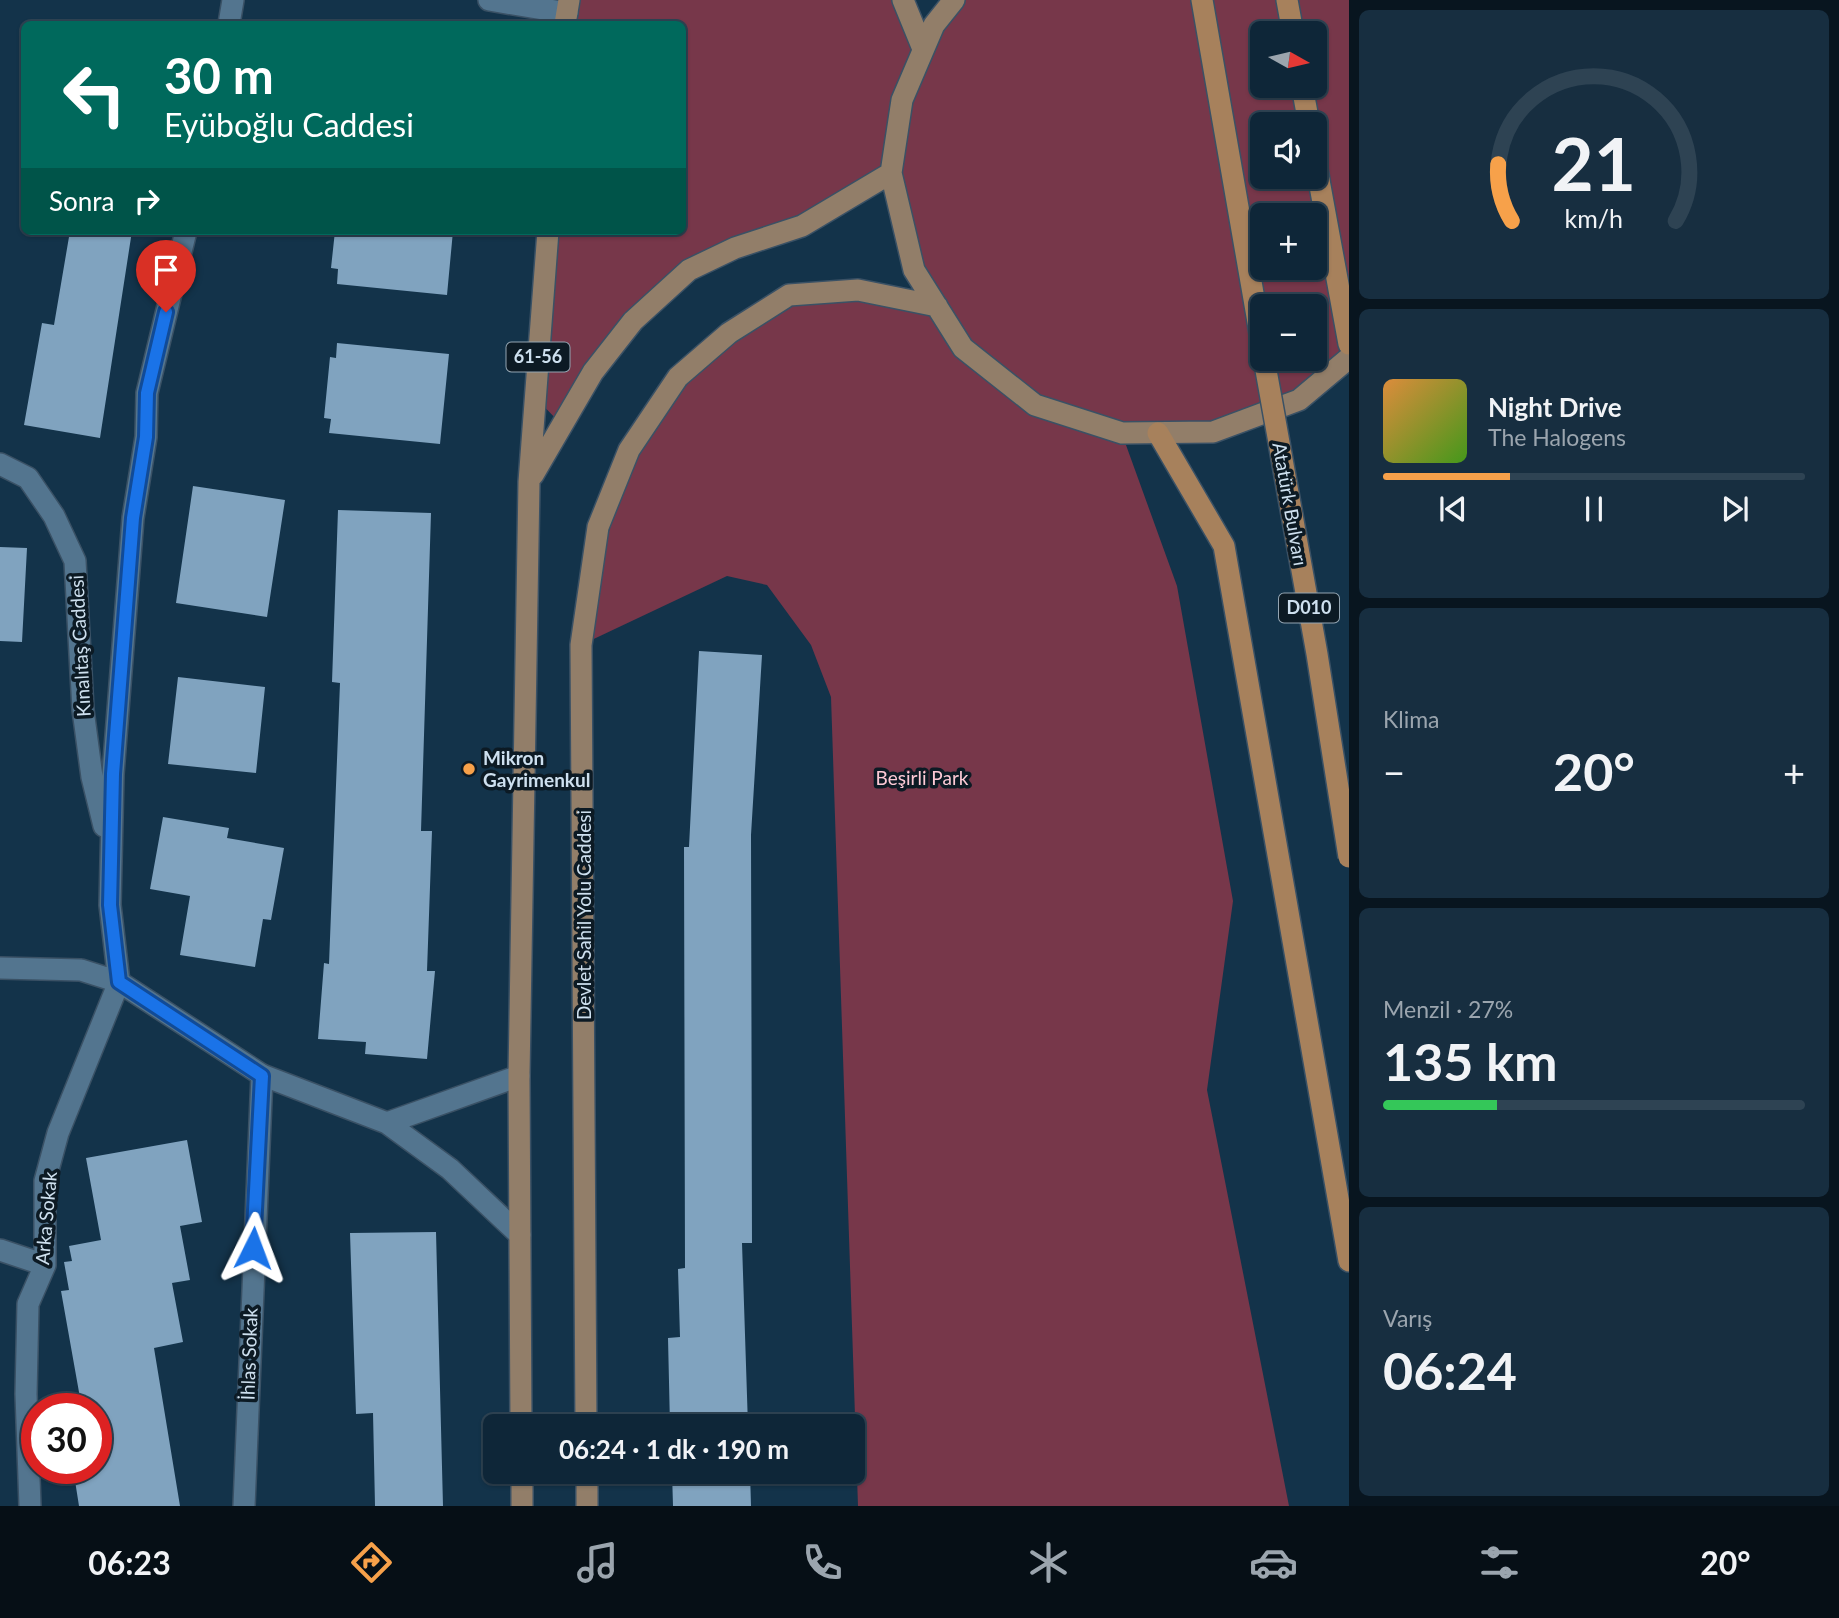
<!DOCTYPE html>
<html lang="tr">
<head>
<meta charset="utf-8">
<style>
  :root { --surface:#0e2638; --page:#172e40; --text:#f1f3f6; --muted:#9ba5ae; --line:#2e4353; --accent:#f7a14a }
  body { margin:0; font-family:Lato,sans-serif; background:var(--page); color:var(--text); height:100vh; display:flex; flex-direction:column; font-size:26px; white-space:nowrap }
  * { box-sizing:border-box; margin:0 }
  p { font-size:23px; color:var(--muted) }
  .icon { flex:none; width:38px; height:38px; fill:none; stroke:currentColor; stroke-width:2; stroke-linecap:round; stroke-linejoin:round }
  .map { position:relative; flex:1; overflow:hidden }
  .panel { display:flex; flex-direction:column; gap:10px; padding:10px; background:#08151f; width:490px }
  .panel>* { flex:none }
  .banner { position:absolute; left:21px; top:21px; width:665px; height:214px; border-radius:10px; box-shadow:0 2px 5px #0004,0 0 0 2px var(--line); background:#00695c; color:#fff; overflow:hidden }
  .needle { width:46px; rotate:98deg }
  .fabs { position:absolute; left:1250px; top:21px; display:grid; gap:14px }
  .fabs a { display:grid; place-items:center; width:77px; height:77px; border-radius:10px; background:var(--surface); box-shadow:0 2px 5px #0004,0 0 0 2px var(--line); font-size:35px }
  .speed { position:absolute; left:21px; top:1393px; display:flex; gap:14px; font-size:35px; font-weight:700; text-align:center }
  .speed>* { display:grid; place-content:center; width:91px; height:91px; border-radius:50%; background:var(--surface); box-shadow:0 2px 5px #0004,0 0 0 2px var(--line); line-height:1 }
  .speed .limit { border:10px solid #d22; background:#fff; color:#111 }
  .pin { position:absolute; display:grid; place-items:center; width:60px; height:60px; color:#fff; margin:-72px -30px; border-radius:50% 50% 50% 0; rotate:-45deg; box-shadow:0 0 7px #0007 }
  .pin .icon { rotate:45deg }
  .me { position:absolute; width:77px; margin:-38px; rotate:3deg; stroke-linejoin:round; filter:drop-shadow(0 0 5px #0008) }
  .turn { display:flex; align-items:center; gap:24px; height:147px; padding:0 28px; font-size:32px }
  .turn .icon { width:91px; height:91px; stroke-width:2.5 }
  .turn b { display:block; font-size:49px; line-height:60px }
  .then { display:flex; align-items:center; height:66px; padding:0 28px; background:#0003; gap:14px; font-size:26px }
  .big { font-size:52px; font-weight:700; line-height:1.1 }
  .panel .widget { flex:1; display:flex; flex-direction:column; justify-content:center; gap:10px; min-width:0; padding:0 24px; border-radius:10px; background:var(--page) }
  .panel .dial { align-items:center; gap:0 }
  .dial svg { height:182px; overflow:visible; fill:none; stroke:var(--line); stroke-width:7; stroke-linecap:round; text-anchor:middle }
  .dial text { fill:var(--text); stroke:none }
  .song { display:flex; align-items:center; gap:21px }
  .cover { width:84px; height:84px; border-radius:10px; background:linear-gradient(135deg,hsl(30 70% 55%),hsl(100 70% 35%)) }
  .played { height:7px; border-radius:4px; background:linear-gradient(90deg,var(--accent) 30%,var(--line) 30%) }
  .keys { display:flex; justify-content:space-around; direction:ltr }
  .heat { display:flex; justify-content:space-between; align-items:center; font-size:38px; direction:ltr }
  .charge { height:10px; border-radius:5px; background:linear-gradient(90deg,#34c759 27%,var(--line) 0) }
  .trip { position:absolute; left:483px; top:1414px; width:382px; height:70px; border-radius:10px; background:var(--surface); box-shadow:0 2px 5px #0004,0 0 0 2px var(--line); font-weight:700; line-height:70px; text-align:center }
  .tab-bar { display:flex; height:112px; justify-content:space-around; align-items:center; background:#060f16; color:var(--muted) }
  .tab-bar .icon { width:49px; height:49px }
  .tab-bar .active { color:var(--accent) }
  .tab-bar b { font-size:32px; color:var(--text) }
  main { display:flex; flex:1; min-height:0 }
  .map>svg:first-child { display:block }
  .green { fill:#77374a; fill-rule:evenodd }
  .building { fill:#80a3bf }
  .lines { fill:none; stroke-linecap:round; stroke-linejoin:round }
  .minor-casing { stroke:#3a5165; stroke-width:24 }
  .tertiary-casing { stroke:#3a5165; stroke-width:24 }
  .primary-casing { stroke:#3a5165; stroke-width:24 }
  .trunk-casing { stroke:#3a5165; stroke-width:24 }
  .minor { stroke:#53758f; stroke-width:21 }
  .tertiary { stroke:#53758f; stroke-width:21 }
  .primary { stroke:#927e69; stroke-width:21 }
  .trunk { stroke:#a7815c; stroke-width:21 }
  .trunk-bridge-casing { stroke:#3a5165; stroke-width:24; stroke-linecap:butt }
  .trunk-bridge { stroke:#a7815c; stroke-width:21 }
  .route-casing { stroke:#114b97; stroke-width:18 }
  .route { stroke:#1a73e8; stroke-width:12 }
  .poi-dot { fill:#f7a14a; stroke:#0c1a24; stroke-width:2.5 }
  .labels { text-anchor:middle; stroke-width:7; stroke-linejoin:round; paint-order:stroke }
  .shield { fill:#0c1a24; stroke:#94a5b2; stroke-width:2 }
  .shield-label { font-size:18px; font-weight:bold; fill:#cee0ef }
  .street-label { font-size:19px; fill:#cee0ef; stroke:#0c1a24 }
  .poi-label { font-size:19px; font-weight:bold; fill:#cee0ef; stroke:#0c1a24; text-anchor:start }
  .park-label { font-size:19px; fill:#fcc9d5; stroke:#0c1a24 }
</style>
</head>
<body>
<main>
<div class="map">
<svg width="1349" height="1506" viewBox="0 0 1349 1506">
  <rect width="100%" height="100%" fill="#13334a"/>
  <path class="green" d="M569,0h334l21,48 34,-48h391v358l-50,42 -86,32 -91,2 55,152 56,315 -26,189 82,416h-431l-27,-809 -20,-52 -44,-60 -40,-9 -146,69 48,-195 49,-73 111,-82 124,6 -1,-39 -21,-88 -156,74 -102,73 -72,103 -33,-34 17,-159h137v-207h-117zM1262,33h52v53h-52zM1262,124h52v53h-52zM1262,215h52v53h-52zM1262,306h52v53h-52z"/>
  <path class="building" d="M70,231h62l-32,207 -76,-13 18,-102 12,2z
    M335,231h118l-6,64 -110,-11 1,-15 -7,-1z
    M337,343l112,11 -9,90 -111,-11 2,-14 -7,-1 6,-61 6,1z
    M193,486l92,14 -18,117 -91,-14z
    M338,510l93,3 -10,318h11l-5,140h8l-8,88 -62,-5 1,-12 -48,-3 6,-76 5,1 11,-281 -8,-1z
    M0,547l27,1 -5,94 -22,-1z
    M699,651l63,4 -11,180 1,408h-10l6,183h-78l-2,-88 12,-1 -2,-68 7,-1 -1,-421h5z
    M178,677l87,10 -9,86 -88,-9z
    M163,817l66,11 -2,10 57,10 -13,72 -8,-1 -8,48 -75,-12 10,-59 -40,-7z
    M187,1140l15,82 -22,4 10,54 -18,3 11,59 -29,6 26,158h-101l-6,-38h23v-59h-14l-21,-118 8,-1 -5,-28 8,-1 -3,-15 32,-6 -15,-82z
    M436,1232l7,274h-68l-2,-93 -17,1 -6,-181z
    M672,1472h78l1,34h-78z"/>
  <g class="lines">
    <defs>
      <path id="minor" d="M0,1250l45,15
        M30,1506l-4,-112 2,-90 17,-39v-84l13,-48 61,-151
        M244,1506l18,-431"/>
      <path id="tertiary" d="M489,0l78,13
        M229,24l4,-24
        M0,464l28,14 26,38 21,45 8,149 9,67 12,49
        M0,968l81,2 38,12 143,93 125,48 63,46 70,66
        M119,982l-9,-77 3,-131 20,-256 13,-81 1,-44 39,-162
        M387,1123l132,-47"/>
      <path id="primary" d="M903,0l20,49
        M954,0l-20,25 -32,75 -11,73 23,97 49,78 72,57 87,28 91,-1 86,-32 50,-42
        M565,24l4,-24
        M533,475l60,-103 40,-51 56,-51 46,-22 67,-22 89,-53
        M521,1426l-2,-350 10,-594 19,-251
        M586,1426l-5,-781 17,-118 31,-77 49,-73 51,-44 60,-38 69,-5 79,16
        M522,1472v34
        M587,1472v34"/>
      <path id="trunk" d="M1202,0l60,345
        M1287,0l6,33
        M1302,86l7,38
        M1314,153l35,191
        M1158,433l66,113 125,715"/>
    </defs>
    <use href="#minor" class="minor-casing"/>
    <use href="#tertiary" class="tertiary-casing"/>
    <use href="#primary" class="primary-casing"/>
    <use href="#trunk" class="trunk-casing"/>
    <use href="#minor" class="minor"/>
    <use href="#tertiary" class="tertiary"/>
    <use href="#primary" class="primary"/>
    <use href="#trunk" class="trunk"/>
    <defs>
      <path id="trunk-bridge" d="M1264,359l53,295 32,203"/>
    </defs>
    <use href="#trunk-bridge" class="trunk-bridge-casing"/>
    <use href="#trunk-bridge" class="trunk-bridge"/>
  </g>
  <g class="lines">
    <defs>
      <path id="route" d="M166,312l-19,81 -1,44 -13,81 -20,256 -3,131 9,77 143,94 -9,172"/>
    </defs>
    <use href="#route" class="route-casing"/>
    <use href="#route" class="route"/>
  </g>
  <circle class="poi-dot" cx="469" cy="769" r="7"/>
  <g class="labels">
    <g class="shield">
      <rect x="506.5" y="342.5" width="63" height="29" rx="5"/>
      <rect x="1279" y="593.5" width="60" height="29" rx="5"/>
    </g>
    <g class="shield-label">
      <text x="538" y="363">61-56</text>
      <text x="1309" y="614">D010</text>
    </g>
    <g class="street-label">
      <text transform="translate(1290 504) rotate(80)" y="7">Atatürk Bulvarı</text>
      <text transform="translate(80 646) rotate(-93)" y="7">Kınalıtaş Caddesi</text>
      <text transform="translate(584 915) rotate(-90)" y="7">Devlet Sahil Yolu Caddesi</text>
      <text transform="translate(46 1218) rotate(-85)" y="7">Arka Sokak</text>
      <text transform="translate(249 1354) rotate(-88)" y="7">İhlas Sokak</text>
    </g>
    <g class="poi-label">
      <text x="483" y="765">Mikron<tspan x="483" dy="22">Gayrimenkul</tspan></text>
    </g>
    <g class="park-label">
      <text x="922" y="785">Beşirli Park</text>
    </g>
  </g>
</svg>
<div class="fabs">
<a><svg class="needle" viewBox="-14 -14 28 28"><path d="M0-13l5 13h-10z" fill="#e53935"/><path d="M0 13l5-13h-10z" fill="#9ba5ae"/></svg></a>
<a><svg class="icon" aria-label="sound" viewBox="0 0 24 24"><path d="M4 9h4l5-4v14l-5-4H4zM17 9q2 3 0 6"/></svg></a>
<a>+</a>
<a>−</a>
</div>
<div class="speed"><div class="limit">30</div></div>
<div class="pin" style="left:166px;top:312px;background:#d93025"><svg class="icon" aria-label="arrive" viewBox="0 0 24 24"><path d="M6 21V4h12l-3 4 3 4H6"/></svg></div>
<svg class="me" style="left:253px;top:1248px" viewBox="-20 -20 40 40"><path d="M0-17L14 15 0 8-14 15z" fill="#1a73e8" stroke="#fff" stroke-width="4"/></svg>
<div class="trip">06:24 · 1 dk · 190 m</div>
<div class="banner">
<div class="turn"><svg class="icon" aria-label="left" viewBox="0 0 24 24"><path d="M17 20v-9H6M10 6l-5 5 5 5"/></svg><div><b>30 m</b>Eyüboğlu Caddesi</div></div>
<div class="then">Sonra<svg class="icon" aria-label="right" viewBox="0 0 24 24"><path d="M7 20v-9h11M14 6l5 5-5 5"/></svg></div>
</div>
</div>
<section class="panel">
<div class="widget dial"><svg viewBox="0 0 100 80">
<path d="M14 69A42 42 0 1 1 86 69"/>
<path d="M14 69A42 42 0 0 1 8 44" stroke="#f7a14a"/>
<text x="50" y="56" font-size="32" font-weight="700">21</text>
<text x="50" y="72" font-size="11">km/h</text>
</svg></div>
<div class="widget">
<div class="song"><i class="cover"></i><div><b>Night Drive</b><p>The Halogens</p></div></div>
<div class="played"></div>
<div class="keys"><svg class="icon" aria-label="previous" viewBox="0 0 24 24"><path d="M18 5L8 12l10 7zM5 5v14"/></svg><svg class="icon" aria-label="pause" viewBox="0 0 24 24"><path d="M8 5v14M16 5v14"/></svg><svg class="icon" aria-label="next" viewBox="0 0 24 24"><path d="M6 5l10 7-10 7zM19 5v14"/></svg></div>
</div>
<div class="widget"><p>Klima</p>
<div class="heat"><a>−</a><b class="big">20°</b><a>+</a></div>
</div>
<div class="widget"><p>Menzil · 27%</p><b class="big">135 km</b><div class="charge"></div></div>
<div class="widget"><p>Varış</p><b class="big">06:24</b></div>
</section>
</main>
<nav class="tab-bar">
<b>06:23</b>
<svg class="icon active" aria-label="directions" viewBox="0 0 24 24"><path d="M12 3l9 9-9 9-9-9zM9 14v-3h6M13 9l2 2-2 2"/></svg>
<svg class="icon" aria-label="music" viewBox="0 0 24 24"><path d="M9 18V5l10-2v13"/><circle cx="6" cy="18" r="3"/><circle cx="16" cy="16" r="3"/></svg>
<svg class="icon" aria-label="phone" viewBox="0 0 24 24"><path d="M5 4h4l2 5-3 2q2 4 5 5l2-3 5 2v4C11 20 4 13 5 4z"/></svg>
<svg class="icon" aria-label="climate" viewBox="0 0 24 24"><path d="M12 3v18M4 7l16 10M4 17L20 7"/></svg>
<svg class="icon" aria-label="car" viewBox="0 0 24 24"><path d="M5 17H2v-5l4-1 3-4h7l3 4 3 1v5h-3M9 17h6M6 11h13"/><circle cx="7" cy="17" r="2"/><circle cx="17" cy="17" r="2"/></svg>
<svg class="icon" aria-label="filters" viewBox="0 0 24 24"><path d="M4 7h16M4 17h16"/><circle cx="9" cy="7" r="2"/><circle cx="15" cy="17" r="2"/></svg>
<b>20°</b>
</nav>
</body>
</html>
